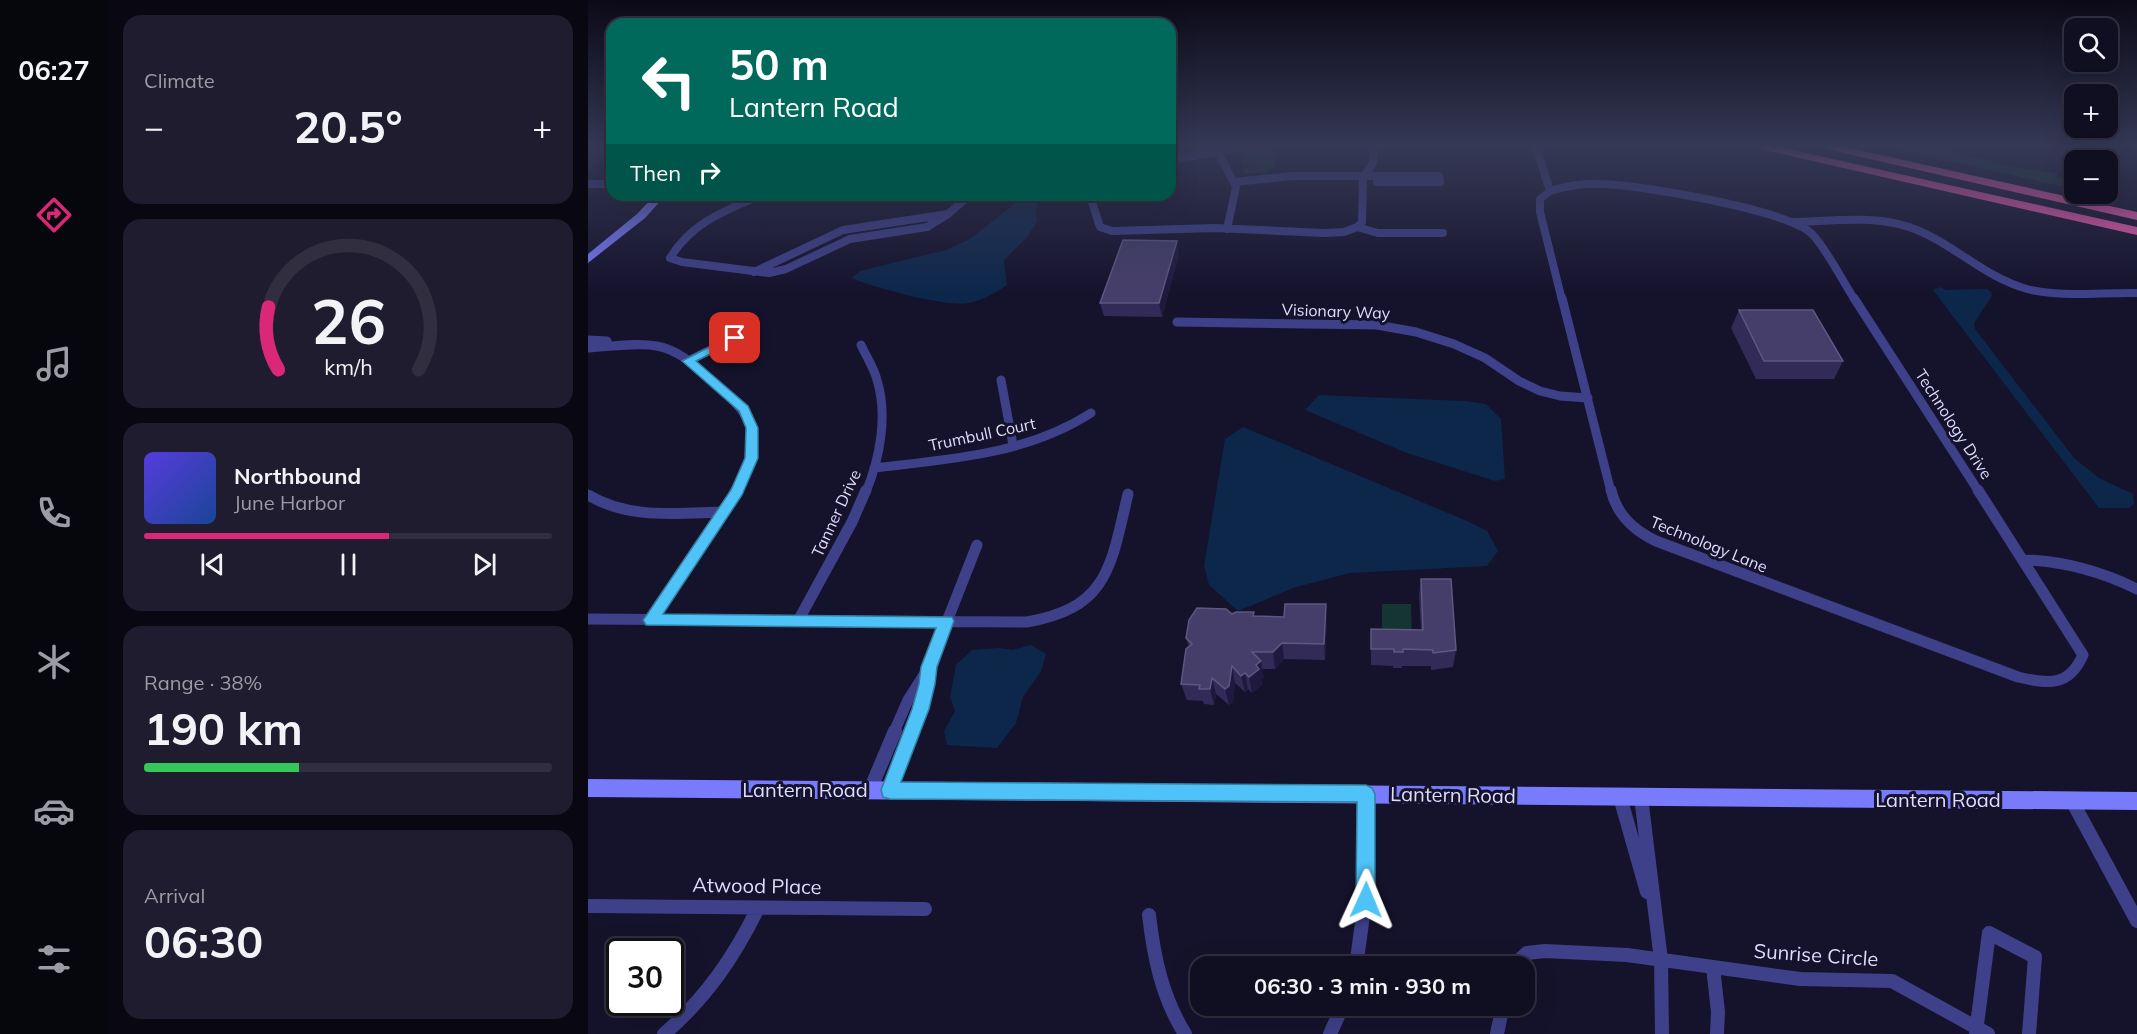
<!DOCTYPE html>
<html lang="en">
<head>
<meta charset="utf-8">
<style>
  :root { --surface:#100e21; --page:#1e1c2e; --text:#f1f3f6; --muted:#9c9ca5; --line:#302e3f; --accent:#db2777 }
  body { margin:0; font-family:Mulish,sans-serif; background:var(--page); color:var(--text); height:100vh; display:flex; flex-direction:column; font-size:22px; white-space:nowrap }
  * { box-sizing:border-box; margin:0 }
  p { font-size:20px; color:var(--muted) }
  .icon { flex:none; width:33px; height:33px; fill:none; stroke:currentColor; stroke-width:2; stroke-linecap:round; stroke-linejoin:round }
  .map { position:relative; flex:1; overflow:hidden }
  .details { display:flex; flex-direction:column; gap:15px; padding:15px; background:#090812; width:480px }
  .details>* { flex:none }
  .banner { position:absolute; left:18px; top:18px; width:570px; height:183px; border-radius:18px; box-shadow:0 6px 24px #0002,0 0 0 2px var(--line); background:#00695c; color:#fff; overflow:hidden }
  .controls { position:absolute; left:1476px; top:18px; display:grid; gap:12px }
  .controls a { display:grid; place-items:center; width:54px; height:54px; border-radius:12px; background:var(--surface); box-shadow:0 6px 24px #0002,0 0 0 2px var(--line); font-size:30px }
  .speed { position:absolute; left:18px; top:938px; display:flex; gap:12px; font-size:30px; font-weight:700; text-align:center }
  .speed>* { display:grid; place-content:center; width:78px; height:78px; border-radius:50%; background:var(--surface); box-shadow:0 6px 24px #0002,0 0 0 2px var(--line); line-height:1 }
  .speed .limit { border:3px solid #111; border-radius:9px; background:#fff; color:#111 }
  .pin { position:absolute; display:grid; place-items:center; width:51px; height:51px; color:#fff; margin:-26px; border-radius:12px; box-shadow:0 3px 9px #0006 }
  .me { position:absolute; width:66px; margin:-33px; rotate:1deg; stroke-linejoin:round; filter:drop-shadow(0 0 4px #0008) }
  .turn { display:flex; align-items:center; gap:21px; height:126px; padding:0 24px; font-size:27px }
  .turn .icon { width:78px; height:78px; stroke-width:2.5 }
  .turn b { display:block; font-size:42px; line-height:51px }
  .then { display:flex; align-items:center; height:57px; padding:0 24px; background:#0003; gap:12px; font-size:22px }
  .big { font-size:45px; font-weight:700; line-height:1.1 }
  .details .card { flex:1; display:flex; flex-direction:column; justify-content:center; gap:9px; min-width:0; padding:0 21px; border-radius:18px; background:var(--page) }
  .details .dial { align-items:center; gap:0 }
  .dial svg { height:156px; overflow:visible; fill:none; stroke:var(--line); stroke-width:7; stroke-linecap:round; text-anchor:middle }
  .dial text { fill:var(--text); stroke:none }
  .song { display:flex; align-items:center; gap:18px }
  .cover { width:72px; height:72px; border-radius:9px; background:linear-gradient(135deg,hsl(250 70% 55%),hsl(220 70% 35%)) }
  .played { height:6px; border-radius:3px; background:linear-gradient(90deg,var(--accent) 60%,var(--line) 60%) }
  .keys { display:flex; justify-content:space-around; direction:ltr }
  .heat { display:flex; justify-content:space-between; align-items:center; font-size:33px; direction:ltr }
  .charge { height:9px; border-radius:4px; background:linear-gradient(90deg,#34c759 38%,var(--line) 0) }
  .trip { position:absolute; left:602px; top:956px; width:345px; height:60px; border-radius:18px; background:var(--surface); box-shadow:0 6px 24px #0002,0 0 0 2px var(--line); font-weight:700; line-height:60px; text-align:center }
  main { display:flex; flex:1; min-height:0 }
  .menu { display:flex; flex-direction:column; width:108px; justify-content:space-around; align-items:center; background:#06060d; color:var(--muted) }
  .menu .icon { width:42px; height:42px }
  .menu .on { color:var(--accent) }
  .menu b { font-size:27px; color:var(--text) }
  .map>svg:first-child { display:block }
  .green { fill:#153532 }
  .water { fill:#0d274a }
  .lines { fill:none; stroke-linecap:round; stroke-linejoin:round }
  .street-far3 { stroke:#3e4089; stroke-width:8 }
  .street-far2 { stroke:#3e4089; stroke-width:9 }
  .street-far1 { stroke:#3e4089; stroke-width:11 }
  .street { stroke:#3e4089; stroke-width:14 }
  .secondary { fill:#777bfc; fill-rule:evenodd }
  .highway { fill:#fb5bb2; fill-rule:evenodd }
  .wall { fill:#322b58 }
  .shaded-wall { fill:#1f193f }
  .building { fill:#453e6a; stroke:#5d5781; stroke-width:1.5 }
  .route { fill:#4fc3f7; stroke:#337fa1; stroke-width:1.5 }
  .labels { text-anchor:middle; stroke-width:6; stroke-linejoin:round; paint-order:stroke }
  .street-label { font-size:16px; fill:#dfddfe; stroke:#15122c }
  .near-street-label { font-size:20px; fill:#dfddfe; stroke:#15122c }
</style>
</head>
<body>
<main>
<nav class="menu">
<b>06:27</b>
<svg class="icon on" aria-label="directions" viewBox="0 0 24 24"><path d="M12 3l9 9-9 9-9-9zM9 14v-3h6M13 9l2 2-2 2"/></svg>
<svg class="icon" aria-label="music" viewBox="0 0 24 24"><path d="M9 18V5l10-2v13"/><circle cx="6" cy="18" r="3"/><circle cx="16" cy="16" r="3"/></svg>
<svg class="icon" aria-label="phone" viewBox="0 0 24 24"><path d="M5 4h4l2 5-3 2q2 4 5 5l2-3 5 2v4C11 20 4 13 5 4z"/></svg>
<svg class="icon" aria-label="climate" viewBox="0 0 24 24"><path d="M12 3v18M4 7l16 10M4 17L20 7"/></svg>
<svg class="icon" aria-label="car" viewBox="0 0 24 24"><path d="M5 17H2v-5l4-1 3-4h7l3 4 3 1v5h-3M9 17h6M6 11h13"/><circle cx="7" cy="17" r="2"/><circle cx="17" cy="17" r="2"/></svg>
<svg class="icon" aria-label="filters" viewBox="0 0 24 24"><path d="M4 7h16M4 17h16"/><circle cx="9" cy="7" r="2"/><circle cx="15" cy="17" r="2"/></svg>
</nav>
<section class="details">
<div class="card"><p>Climate</p>
<div class="heat"><a>−</a><b class="big">20.5°</b><a>+</a></div>
</div>
<div class="card dial"><svg viewBox="0 0 100 80">
<path d="M14 69A42 42 0 1 1 86 69"/>
<path d="M14 69A42 42 0 0 1 9 37" stroke="#db2777"/>
<text x="50" y="56" font-size="32" font-weight="700">26</text>
<text x="50" y="72" font-size="11">km/h</text>
</svg></div>
<div class="card">
<div class="song"><i class="cover"></i><div><b>Northbound</b><p>June Harbor</p></div></div>
<div class="played"></div>
<div class="keys"><svg class="icon" aria-label="previous" viewBox="0 0 24 24"><path d="M18 5L8 12l10 7zM5 5v14"/></svg><svg class="icon" aria-label="pause" viewBox="0 0 24 24"><path d="M8 5v14M16 5v14"/></svg><svg class="icon" aria-label="next" viewBox="0 0 24 24"><path d="M6 5l10 7-10 7zM19 5v14"/></svg></div>
</div>
<div class="card"><p>Range · 38%</p><b class="big">190 km</b><div class="charge"></div></div>
<div class="card"><p>Arrival</p><b class="big">06:30</b></div>
</section>
<div class="map">
<svg width="1549" height="1034" viewBox="0 0 1549 1034">
  <rect width="100%" height="100%" fill="#15122c"/>
  <path class="green" d="M1299,147h47l77,20 46,6v4l17,4v8z
    M656,151h33l-2,14 -9,8h-23l1,-6 27,-1 -30,-1z
    M794,604h29l1,39 -30,-7z"/>
  <path class="water" d="M438,195l13,4 -3,13 1,9 -10,16 -23,23 3,25c-12,8 -24,15 -38,18 -20,5 -97,-16 -118,-25l9,-7 86,-21 24,-11z
    M1352,287l6,3 41,-1 4,3 1,4 -18,27 1,6 99,129 25,20 34,16 1,10 -5,4h-30l-166,-218z
    M731,395l145,6 22,3 15,15 4,60 -10,2 -88,-28 -102,-43z
    M655,427l224,94 20,10 11,20 -11,15 -137,7 -54,14 -58,24 -29,-26 -5,-19 21,-127z
    M443,645l15,9 -5,17 -18,26 -7,26 -19,25 -50,-3 -3,-14 11,-20 -5,-14 6,-32 16,-15 27,-2 13,2z"/>
  <g class="lines">
    <path class="street-far3" d="M948,147l14,44
      M630,152l18,35 -9,42
      M582,160l74,-13
      M789,176h62l1,6h-63z
      M646,182l59,-6h84
      M0,184h24
      M962,191l-10,8v13l22,88
      M962,191c17,-5 32,-8 50,-7 37,0 189,26 212,50 14,14 31,48 43,66
      M173,195c-36,16 -69,27 -91,63l12,4 87,11 17,-4 64,-30 77,-12 21,-13
      M496,195l8,7 8,25 12,4 103,-3 109,5 20,-1 13,-5 21,6h65
      M1206,222c37,-1 79,-7 115,5 42,14 74,50 118,62 35,9 74,3 110,4
      M769,227l5,-5 1,-44 10,-15 1,-16
      M166,272l89,-42 105,-16 22,-19"/>
    <path class="street-far2" d="M974,298l49,194
      M1266,298l125,194
      M589,322l200,3 39,7 38,12 31,14 34,23 21,10 20,5 28,2
      M0,340l19,1
      M273,345c5,11 13,23 16,35 11,35 3,78 -11,112
      M0,348c23,-1 47,-6 69,-2 21,4 36,18 51,31 48,43 57,53 28,115
      M100,361l67,-33
      M413,380l12,65
      M286,468c75,-9 152,-13 217,-55"/>
    <path class="street-far1" d="M1023,490c6,25 22,40 45,51l362,136c30,7 51,10 65,-22l-105,-165
      M0,495c42,25 89,18 136,17
      M1436,560c41,1 76,11 113,29
      M0,619l439,3c82,-14 84,-57 101,-128
      M63,620l64,-93 21,-37
      M210,621l54,-99 14,-32
      M306,732l14,-32 21,-33 48,-122
      M324,732l9,-23 8,-42"/>
    <path class="street" d="M282,790l25,-59
      M301,791l24,-60
      M1032,797l27,95
      M1053,797l20,163 1,74
      M1484,801l65,120
      M0,906l337,3
      M561,915c5,43 13,82 36,119
      M768,966l9,-64 1,-108
      M925,966l14,-13 18,-2 82,4 173,24 92,2 96,53
      M1125,967l5,45 -1,22
      M1388,1032l13,-99 46,24 -6,77
      M76,1034c42,-36 70,-77 94,-126
      M742,1034l13,-29
      M909,1034l6,-29"/>
    <path class="secondary" d="M67,195h11l-21,23 -57,45v-9l49,-40z
      M0,779l1549,13v18l-1549,-13z"/>
    <path class="highway" d="M1171,147h20l358,80v8l-372,-85z
      M1237,147h20l292,65v8l-306,-70z"/>
  </g>
  <path class="wall" d="M591,254l-17,63 -58,-1 -4,-13z
    M1151,310l104,51 -9,18h-78l-25,-51z
    M833,579l35,71 -3,17 -22,3v-4h-29v2h-9v-2l-22,-1v-36l50,1 -2,-34z
    M644,614l95,7 -2,39 -41,-1 -9,10h-13l2,9 -3,1 1,6 -10,8 -4,-4 -3,3 -10,-9 -2,19 -4,3 -13,-11 -2,11 -10,-1 -1,-3 -16,-1 -6,-16 8,-37 -3,-9z"/>
  <path class="shaded-wall" d="M0,147h24v4l-23,18 -1,-1z
    M589,241l2,13 -17,63 -3,-14z
    M738,604l1,17 -2,39 -1,-16z
    M694,643l2,16 -9,10 -2,-17z
    M673,661l3,17 -3,1 1,6 -10,8 -3,-16 7,-12z
    M644,666l3,17 -2,19 -4,3 -4,-16z
    M657,673l3,16 -3,3 -4,-16z
    M624,678l4,16 -2,11 -4,-16z"/>
  <path class="building" d="M535,240l54,1 -18,62h-59z
    M1151,310h74l30,51h-79z
    M833,579h30l5,71 -23,3v-3l-30,-1v3h-9v-3h-23v-20l52,1z
    M697,604h41l-2,40 -42,-1 -9,9h-21l9,9 -5,4 3,4 -10,8 -4,-4 -4,3 -9,-10 -3,20 -4,3 -13,-11 -2,11h-11l1,-4 -19,-1 5,-35 6,-5 -6,-6 3,-18 8,-12 29,1 6,5 4,-2h18l-1,4 31,1z"/>
  <linearGradient id="sky" x2="0" y2="1"><stop stop-color="#0c0a18"/><stop offset="0.5" stop-color="#353956"/><stop offset="1" stop-color="#353956" stop-opacity="0"/></linearGradient>
  <rect width="1549" height="292" fill="url(#sky)"/>
  <path class="route" d="M147,334l6,4 -2,2 -43,21 52,45 10,22v30l-16,37 -79,119 289,3 2,4 -17,46 -2,17 -6,25 -28,73 465,3 6,3 3,6v106l-3,7 -6,3 -7,-3 -3,-7 1,-98 -467,-3 -7,-2 -2,-7 31,-81 7,-25 2,-17 15,-39 -290,-3 -3,-5 3,-4 85,-126 14,-32 1,-30 -7,-17 -57,-50z"/>
  <g class="labels">
    <g class="street-label">
      <text transform="translate(748 311) rotate(2)" y="6">Visionary Way</text>
      <text transform="translate(1366 424) rotate(57)" y="6">Technology Drive</text>
      <text transform="translate(394 434) rotate(-12)" y="6">Trumbull Court</text>
      <text transform="translate(248 513) rotate(-65)" y="6">Tanner Drive</text>
      <text transform="translate(1121 544) rotate(22)" y="6">Technology Lane</text>
    </g>
    <g class="near-street-label">
      <text x="217" y="797">Lantern Road</text>
      <text transform="translate(865 795) rotate(1)" y="7">Lantern Road</text>
      <text x="1350" y="807">Lantern Road</text>
      <text transform="translate(169 886) rotate(1)" y="7">Atwood Place</text>
      <text transform="translate(1228 955) rotate(4)" y="7">Sunrise Circle</text>
    </g>
  </g>
</svg>
<div class="controls">
<a><svg class="icon" aria-label="search" viewBox="0 0 24 24"><circle cx="10" cy="10" r="6"/><path d="M15 15l6 6"/></svg></a>
<a>+</a>
<a>−</a>
</div>
<div class="speed"><div class="limit">30</div></div>
<div class="pin" style="left:147px;top:338px;background:#d93025"><svg class="icon" aria-label="arrive" viewBox="0 0 24 24"><path d="M6 21V4h12l-3 4 3 4H6"/></svg></div>
<svg class="me" style="left:778px;top:900px" viewBox="-20 -20 40 40"><path d="M0-17L14 15 0 8-14 15z" fill="#4fc3f7" stroke="#fff" stroke-width="4"/></svg>
<div class="trip">06:30 · 3 min · 930 m</div>
<div class="banner">
<div class="turn"><svg class="icon" aria-label="left" viewBox="0 0 24 24"><path d="M17 20v-9H6M10 6l-5 5 5 5"/></svg><div><b>50 m</b>Lantern Road</div></div>
<div class="then">Then<svg class="icon" aria-label="right" viewBox="0 0 24 24"><path d="M7 20v-9h11M14 6l5 5-5 5"/></svg></div>
</div>
</div>
</main>
</body>
</html>
